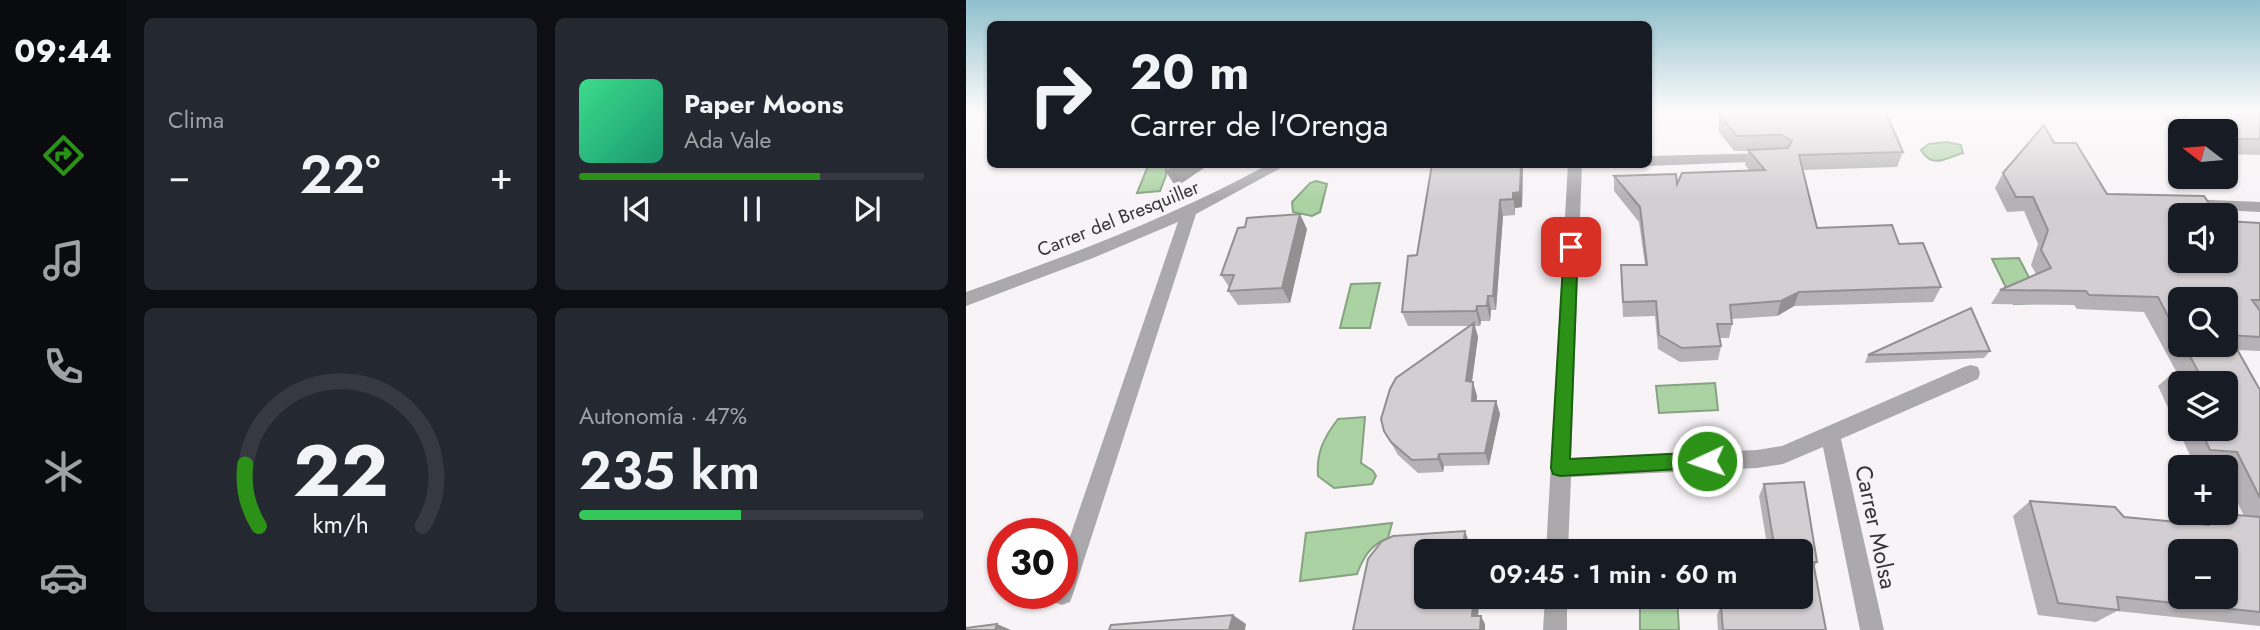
<!DOCTYPE html>
<html lang="es">
<head>
<meta charset="utf-8">
<style>
  :root { --surface:#171b24; --page:#242831; --text:#f1f3f6; --muted:#9ea1a6; --line:#363941; --accent:#2b9217 }
  body { margin:0; font-family:Jost,sans-serif; background:var(--page); color:var(--text); height:100vh; display:flex; flex-direction:column; font-size:26px; white-space:nowrap }
  * { box-sizing:border-box; margin:0 }
  p { font-size:23px; color:var(--muted) }
  .icon { flex:none; width:38px; height:38px; fill:none; stroke:currentColor; stroke-width:2; stroke-linecap:round; stroke-linejoin:round }
  .map { position:relative; flex:1; overflow:hidden }
  .drawer { display:flex; flex-direction:column; gap:18px; padding:18px; background:#0d0f14; width:840px }
  .drawer>* { flex:none }
  .top-card { position:absolute; left:21px; top:21px; width:665px; height:147px; border-radius:10px; box-shadow:0 2px 5px #0004; background:#171b24; color:var(--text); overflow:hidden }
  .needle { width:46px; rotate:286deg }
  .fabs { position:absolute; left:1202px; top:119px; display:grid; gap:14px }
  .fabs a { display:grid; place-items:center; width:70px; height:70px; border-radius:10px; background:var(--surface); box-shadow:0 2px 5px #0004; font-size:35px }
  .speed { position:absolute; left:21px; top:518px; display:flex; gap:14px; font-size:35px; font-weight:700; text-align:center }
  .speed>* { display:grid; place-content:center; width:91px; height:91px; border-radius:50%; background:var(--surface); box-shadow:0 2px 5px #0004; line-height:1 }
  .speed .limit { border:10px solid #d22; background:#fff; color:#111 }
  .pin { position:absolute; display:grid; place-items:center; width:60px; height:60px; color:#fff; margin:-30px; border-radius:14px; box-shadow:0 4px 10px #0006 }
  .me { position:absolute; width:77px; margin:-38px; rotate:267deg; stroke-linejoin:round; filter:drop-shadow(0 0 5px #0008) }
  .turn { display:flex; align-items:center; gap:24px; height:147px; padding:0 28px; font-size:32px }
  .turn .icon { width:91px; height:91px; stroke-width:2.5 }
  .turn b { display:block; font-size:49px; line-height:60px }
  .big { font-size:52px; font-weight:600; line-height:1.1 }
  .drawer .widget { flex:1; display:flex; flex-direction:column; justify-content:center; gap:10px; min-width:0; padding:0 24px; border-radius:10px; background:var(--page) }
  .drawer .dial { align-items:center; gap:0 }
  .dial svg { height:182px; overflow:visible; fill:none; stroke:var(--line); stroke-width:7; stroke-linecap:round; text-anchor:middle }
  .dial text { fill:var(--text); stroke:none }
  .song { display:flex; align-items:center; gap:21px }
  .cover { width:84px; height:84px; border-radius:10px; background:linear-gradient(135deg,hsl(150 70% 55%),hsl(160 70% 35%)) }
  .played { height:7px; border-radius:4px; background:linear-gradient(90deg,var(--accent) 70%,var(--line) 70%) }
  .keys { display:flex; justify-content:space-around; direction:ltr }
  .heat { display:flex; justify-content:space-between; align-items:center; font-size:38px; direction:ltr }
  .charge { height:10px; border-radius:5px; background:linear-gradient(90deg,#34c759 47%,var(--line) 0) }
  .drawer .tiles { flex:1; display:grid; gap:18px; grid-template-columns:repeat(2,1fr) }
  .trip { position:absolute; left:448px; top:539px; width:399px; height:70px; border-radius:10px; background:var(--surface); box-shadow:0 2px 5px #0004; font-weight:600; line-height:70px; text-align:center }
  main { display:flex; flex:1; min-height:0 }
  .menu { display:flex; flex-direction:column; width:126px; justify-content:space-around; align-items:center; background:#090b0e; color:var(--muted) }
  .menu .icon { width:49px; height:49px }
  .menu .active { color:var(--accent) }
  .menu b { font-size:32px; color:var(--text) }
  .map>svg:first-child { display:block }
  .water { fill:#aad2a3; stroke:#87a382; stroke-width:2 }
  .lines { fill:none; stroke-linecap:round; stroke-linejoin:round }
  .minor { fill:#aba9ab; fill-rule:evenodd }
  .wall { fill:#b5b1b4; fill-rule:evenodd }
  .shaded-wall { fill:#939092 }
  .building { fill:#d2ced1; stroke:#939092; stroke-width:2; fill-rule:evenodd }
  .route { fill:#2b9217; stroke:#1c5f0f; stroke-width:2 }
  .labels { text-anchor:middle; stroke-width:7; stroke-linejoin:round; paint-order:stroke }
  .street-label { font-size:19px; fill:#363435; stroke:#f8f3f6 }
  .near-street-label { font-size:23px; fill:#363435; stroke:#f8f3f6 }
</style>
</head>
<body>
<main>
<nav class="menu">
<b>09:44</b>
<svg class="icon active" aria-label="directions" viewBox="0 0 24 24"><path d="M12 3l9 9-9 9-9-9zM9 14v-3h6M13 9l2 2-2 2"/></svg>
<svg class="icon" aria-label="music" viewBox="0 0 24 24"><path d="M9 18V5l10-2v13"/><circle cx="6" cy="18" r="3"/><circle cx="16" cy="16" r="3"/></svg>
<svg class="icon" aria-label="phone" viewBox="0 0 24 24"><path d="M5 4h4l2 5-3 2q2 4 5 5l2-3 5 2v4C11 20 4 13 5 4z"/></svg>
<svg class="icon" aria-label="climate" viewBox="0 0 24 24"><path d="M12 3v18M4 7l16 10M4 17L20 7"/></svg>
<svg class="icon" aria-label="car" viewBox="0 0 24 24"><path d="M5 17H2v-5l4-1 3-4h7l3 4 3 1v5h-3M9 17h6M6 11h13"/><circle cx="7" cy="17" r="2"/><circle cx="17" cy="17" r="2"/></svg>
</nav>
<section class="drawer">
<div class="tiles">
<div class="widget"><p>Clima</p>
<div class="heat"><a>−</a><b class="big">22°</b><a>+</a></div>
</div>
<div class="widget">
<div class="song"><i class="cover"></i><div><b>Paper Moons</b><p>Ada Vale</p></div></div>
<div class="played"></div>
<div class="keys"><svg class="icon" aria-label="previous" viewBox="0 0 24 24"><path d="M18 5L8 12l10 7zM5 5v14"/></svg><svg class="icon" aria-label="pause" viewBox="0 0 24 24"><path d="M8 5v14M16 5v14"/></svg><svg class="icon" aria-label="next" viewBox="0 0 24 24"><path d="M6 5l10 7-10 7zM19 5v14"/></svg></div>
</div>
<div class="widget dial"><svg viewBox="0 0 100 80">
<path d="M14 69A42 42 0 1 1 86 69"/>
<path d="M14 69A42 42 0 0 1 8 42" stroke="#2b9217"/>
<text x="50" y="56" font-size="32" font-weight="700">22</text>
<text x="50" y="72" font-size="11">km/h</text>
</svg></div>
<div class="widget"><p>Autonomía · 47%</p><b class="big">235 km</b><div class="charge"></div></div>
</div>
</section>
<div class="map">
<svg width="1294" height="630" viewBox="0 0 1294 630">
  <rect width="100%" height="100%" fill="#f8f3f6"/>
  <path class="water" d="M981,142l14,3 2,8c-16,4 -30,17 -42,-3l8,-6z
    M204,165l-10,26 -23,2 11,-27z
    M350,181l11,3 -7,28 -8,4 -19,-4 -1,-10 18,-19z
    M1053,258l23,45 -28,1 -22,-45z
    M414,283l-10,45h-30l11,-44z
    M749,383l3,27 -59,3 -3,-27z
    M399,417l-4,46 12,8 3,5 -4,8 -38,4 -16,-12c-2,-23 6,-39 20,-57z
    M426,523l-4,15c-18,7 -25,20 -31,36l-57,7 6,-48z
    M674,597h37l2,33h-39z"/>
  <g class="lines">
    <path class="minor" d="M803,153l5,2 2,3 -2,3 -126,5 -5,-2h5v-8z
      M303,164h19l-92,50 -123,380 -3,8 -8,3 -8,-3 -3,-8 11,-1v-33l116,-338 -85,36 -127,48v-14c104,-37 206,-75 303,-128z
      M602,164h14l-11,294 186,-8 25,-4 182,-79 7,-2 7,2 2,6 -2,6 -137,60 43,191h-24l-37,-183 -40,17 -26,4 -186,9 -3,74h-22z
      M1222,199l72,3v10l-77,-4 -3,-4z
      M579,597h22v33h-24z"/>
  </g>
  <path class="wall" d="M754,111h165l18,41 -6,15 -94,3 14,58 82,16 42,43 -8,15 -139,4 -17,10 -45,3v5l-3,14h-9l1,8 -3,14 -38,2 -22,-13 -3,-33 -32,1 -2,-52h24l-6,-43 -25,-31v-15l63,8 73,-13 -5,-6 3,-14h-14l-16,-20z
    M1195,111h97l2,3v41l-34,-1v-23h-46v10l-21,-28z
    M1088,143l53,51 73,67 80,-38v128l-22,-1 22,40v236l-143,-15 -21,11 -58,-7 -25,-99 17,-15 94,16 72,6 17,-10 31,3 -18,-38v-11h-5l-2,-3 -26,-2 -35,-76 15,-13h4l-33,-61 -67,-3 -3,-4 -83,-1 9,-14 36,-16 -5,-9 7,-21 -14,-33 -17,1 -12,-24 8,-15zM1214,299l46,46h-46zM1214,383l46,46h-46z
    M557,164l-1,43 -7,1v7l-12,1 -7,94h-5l-1,11h-9l-1,5h-5l3,11 -6,45 5,14v5h19l4,13 -11,51 -45,1 -1,6 -25,1 -20,-18 -14,-24 86,-105h-62l-6,-14 15,-57z
    M341,229l-17,74 -52,2 -10,-14 1,-4 -8,-12z
    M1024,351l-6,7 -119,5 3,-8z
    M798,484l53,78 -3,5 12,63h-108l-1,-15 4,-9 42,1 -1,-10h39v-46h-33l-9,-55z"/>
  <path class="shaded-wall" d="M211,164h33l-34,23 -10,-15z
    M555,164h2l-1,43 -7,1v7l-2,-22z
    M534,200l3,16 -7,94 -3,-14z
    M334,214l7,15 -17,74 -8,-15z
    M833,292l-5,14 -17,10 4,-15z
    M522,296l3,14 -1,11 -3,-15z
    M511,306l4,15 -1,5 -4,-15z
    M508,323l4,14 -8,58 -4,-14z
    M507,382l4,14 -1,18 -4,-13z
    M530,401l4,13 -11,51 -4,-12z
    M473,454l5,12 -1,6 -5,-13z
    M499,531l4,11 -1,9h-5z
    M508,597h6l-3,28 -5,-9z
    M267,615l13,9 -1,6h-16z
    M515,616l4,8v6h-5z
    M31,624l14,6h-16z"/>
  <path class="building" d="M755,111h164l18,41 -104,3 18,73 75,-3 7,19 24,-1 18,44 -142,5 -18,9 -51,4 2,19h-15l4,22 -39,2 -23,-13 -3,-34 -33,1 -2,-37h26l-7,-58 -26,-31 62,-2 1,10 5,-11 83,-3 -17,-20 40,-2 4,-7 -10,-6 -45,1 -17,-21z
    M1215,111h77l2,3v25h-34v-8h-29z
    M1078,125l10,18h22l31,51 97,2 13,19h-37v46h46v-40l34,2v77h-8l8,11v26l-31,-2 31,55v108l-23,-46 -27,-2 -10,-21h26v-46h-46v6l-7,-16h26l-15,-28h42v-46h-46v40l-22,-42 -69,-2 -3,-4 -86,-1 51,-22 -10,-18 7,-20 -15,-33h-17l-13,-24z
    M201,164h10l-11,8z
    M466,164h89l-1,28 -7,1v6l-13,1 -7,96h-5l-1,10h-10l-1,5 -74,1 6,-56 9,-1z
    M334,214l-18,74 -54,3 6,-16h-13l17,-47 7,-1 2,-9z
    M1005,308l19,43 -122,4z
    M508,323l-8,58 7,1 -1,19h24l-11,52 -46,1 -1,5 -26,1 -21,-18 -7,-11 -3,-12 9,-30 6,-11z
    M838,482l13,80h-4l13,68h-103l-2,-24 49,1 -2,-10h33v-46h-26l-11,-67z
    M1064,501l85,6 9,10 85,8 4,-12 47,4v95l-143,-15 2,13 -61,-7zM1214,551h46v46h-46z
    M499,531l-2,20h-37v46h48l-2,19h9l-1,14h-127l15,-71 14,-18 11,-5z
    M267,615l-4,15h-120l2,-5z
    M31,624l-2,6h-29v-2z"/>
  <linearGradient id="sky" x2="0" y2="1"><stop stop-color="#8fc0cc"/><stop offset="0.56" stop-color="#fcfafb"/><stop offset="1" stop-color="#fcfafb" stop-opacity="0"/></linearGradient>
  <rect width="1294" height="199" fill="url(#sky)"/>
  <path class="route" d="M605,242l7,5 -8,212 137,-7 7,3 3,6 -3,6 -154,9 -7,-2 -2,-6 13,-221z"/>
  <g class="labels">
    <g class="street-label">
      <text transform="translate(152 218) rotate(-22)" y="7">Carrer del Bresquiller</text>
    </g>
    <g class="near-street-label">
      <text transform="translate(910 527) rotate(78)" y="8">Carrer Molsa</text>
    </g>
  </g>
</svg>
<div class="fabs">
<a><svg class="needle" viewBox="-14 -14 28 28"><path d="M0-13l5 13h-10z" fill="#e53935"/><path d="M0 13l5-13h-10z" fill="#9ea1a6"/></svg></a>
<a><svg class="icon" aria-label="sound" viewBox="0 0 24 24"><path d="M4 9h4l5-4v14l-5-4H4zM17 9q2 3 0 6"/></svg></a>
<a><svg class="icon" aria-label="search" viewBox="0 0 24 24"><circle cx="10" cy="10" r="6"/><path d="M15 15l6 6"/></svg></a>
<a><svg class="icon" aria-label="layers" viewBox="0 0 24 24"><path d="M12 4l9 5-9 5-9-5zM3 14l9 5 9-5"/></svg></a>
<a>+</a>
<a>−</a>
</div>
<div class="speed"><div class="limit">30</div></div>
<div class="pin" style="left:605px;top:247px;background:#d93025"><svg class="icon" aria-label="arrive" viewBox="0 0 24 24"><path d="M6 21V4h12l-3 4 3 4H6"/></svg></div>
<svg class="me" style="left:741px;top:461px" viewBox="-20 -20 40 40"><circle r="17" fill="#2b9217" stroke="#fff" stroke-width="3"/><path d="M0-11L8 9 0 5-8 9z" fill="#fff"/></svg>
<div class="trip">09:45 · 1 min · 60 m</div>
<div class="top-card">
<div class="turn"><svg class="icon" aria-label="right" viewBox="0 0 24 24"><path d="M7 20v-9h11M14 6l5 5-5 5"/></svg><div><b>20 m</b>Carrer de l'Orenga</div></div>
</div>
</div>
</main>
</body>
</html>
